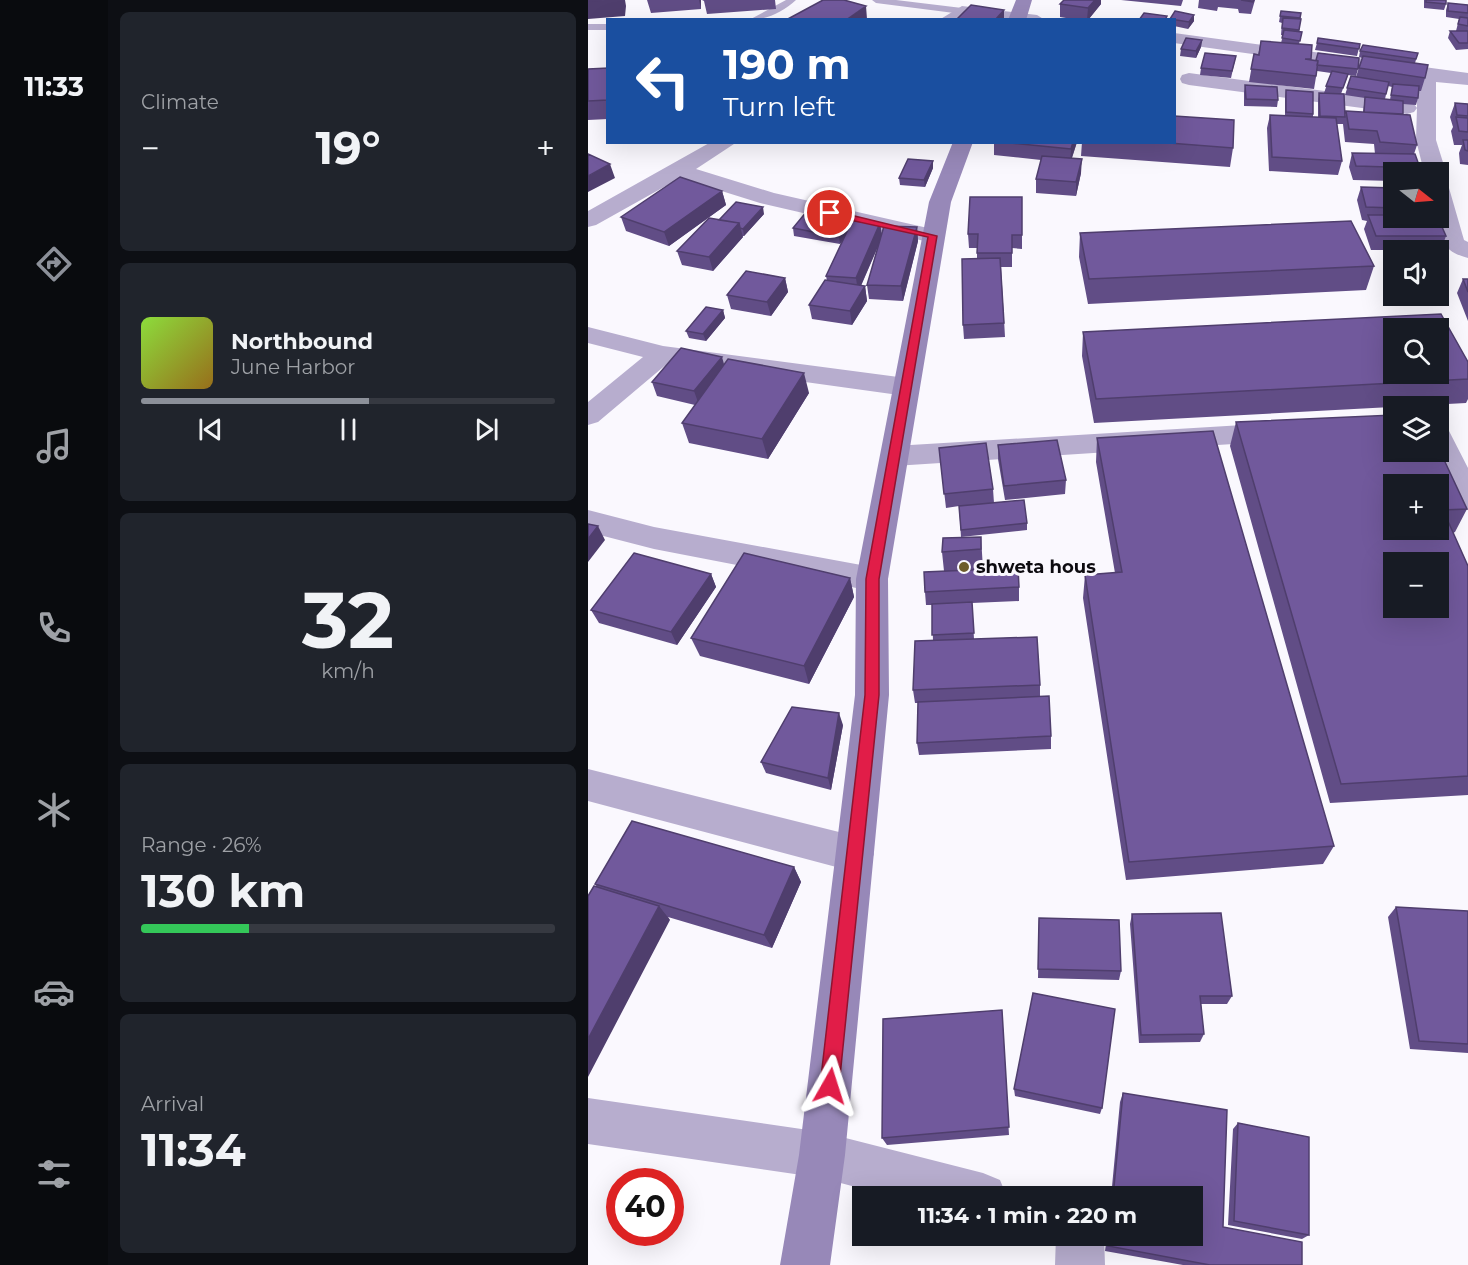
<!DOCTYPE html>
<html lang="en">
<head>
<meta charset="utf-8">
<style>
  :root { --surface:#171b24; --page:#20242c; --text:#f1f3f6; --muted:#9ea1a6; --line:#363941; --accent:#8c9099 }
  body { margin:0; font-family:Montserrat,sans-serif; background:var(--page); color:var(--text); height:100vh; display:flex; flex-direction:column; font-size:22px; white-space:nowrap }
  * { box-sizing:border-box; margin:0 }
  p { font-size:20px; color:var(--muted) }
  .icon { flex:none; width:33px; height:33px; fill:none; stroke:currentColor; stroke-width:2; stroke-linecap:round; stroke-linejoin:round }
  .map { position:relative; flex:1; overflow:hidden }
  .side { display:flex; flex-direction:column; gap:12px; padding:12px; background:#0d0f14; width:480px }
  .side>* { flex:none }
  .hud { position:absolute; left:18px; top:18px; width:570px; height:126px; border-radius:0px; box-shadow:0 6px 24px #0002; background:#1a4fa0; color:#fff; overflow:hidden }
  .needle { width:39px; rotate:107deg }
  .controls { position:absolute; left:795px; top:162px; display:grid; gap:12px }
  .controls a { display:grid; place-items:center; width:66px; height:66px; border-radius:0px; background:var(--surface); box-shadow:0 6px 24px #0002; font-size:30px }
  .speed { position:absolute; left:18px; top:1168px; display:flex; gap:12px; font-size:30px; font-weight:700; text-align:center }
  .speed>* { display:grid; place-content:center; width:78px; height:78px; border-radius:50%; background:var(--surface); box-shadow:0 6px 24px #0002; line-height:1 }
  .speed .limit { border:9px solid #d22; background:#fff; color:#111 }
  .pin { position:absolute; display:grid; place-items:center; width:51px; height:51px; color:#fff; margin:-26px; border:3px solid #fff; border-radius:50%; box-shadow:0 2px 6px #0007 }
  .me { position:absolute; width:66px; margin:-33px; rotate:6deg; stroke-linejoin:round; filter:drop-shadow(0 0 4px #0008) }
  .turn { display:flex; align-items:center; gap:21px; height:126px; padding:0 18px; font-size:27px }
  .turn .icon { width:78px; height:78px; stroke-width:2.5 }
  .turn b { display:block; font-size:42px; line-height:51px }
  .big { font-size:45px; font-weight:700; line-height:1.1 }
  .side .card { flex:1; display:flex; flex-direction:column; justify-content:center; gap:9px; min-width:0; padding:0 21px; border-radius:9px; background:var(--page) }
  .side .dial { align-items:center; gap:0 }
  .dial b { font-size:78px; line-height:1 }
  .song { display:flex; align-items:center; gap:18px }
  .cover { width:72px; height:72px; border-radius:9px; background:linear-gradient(135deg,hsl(90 70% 55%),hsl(40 70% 35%)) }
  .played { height:6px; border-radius:3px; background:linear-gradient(90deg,var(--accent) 55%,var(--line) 55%) }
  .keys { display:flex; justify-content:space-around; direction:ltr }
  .heat { display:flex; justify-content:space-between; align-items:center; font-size:33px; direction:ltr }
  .charge { height:9px; border-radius:4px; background:linear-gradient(90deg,#34c759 26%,var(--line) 0) }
  .trip { position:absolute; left:264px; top:1186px; width:351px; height:60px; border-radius:0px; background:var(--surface); box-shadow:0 6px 24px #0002; font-weight:700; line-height:60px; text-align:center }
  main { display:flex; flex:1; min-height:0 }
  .dock { display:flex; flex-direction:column; width:108px; justify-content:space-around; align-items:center; background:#090b0e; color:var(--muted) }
  .dock .icon { width:42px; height:42px }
  .dock .active { color:var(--accent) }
  .dock b { font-size:27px; color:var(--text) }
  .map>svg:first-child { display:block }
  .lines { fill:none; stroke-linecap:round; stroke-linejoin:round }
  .lane { fill:#b7adce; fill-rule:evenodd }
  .street { fill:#b7adce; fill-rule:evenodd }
  .secondary { fill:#9788b8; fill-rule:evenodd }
  .wall { fill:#614d86; fill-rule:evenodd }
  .shaded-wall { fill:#4f3e6d }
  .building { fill:#71599c; stroke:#4f3e6d; stroke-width:1.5; fill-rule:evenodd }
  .route { fill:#e11d48; stroke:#92132f; stroke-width:1.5 }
  .poi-dot { fill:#6e5c2b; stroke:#faf8fe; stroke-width:2 }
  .labels { text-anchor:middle; stroke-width:6; stroke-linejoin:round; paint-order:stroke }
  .poi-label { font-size:18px; font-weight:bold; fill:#0d0b10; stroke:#faf8fe; text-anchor:start }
</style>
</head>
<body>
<main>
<nav class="dock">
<b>11:33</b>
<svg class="icon active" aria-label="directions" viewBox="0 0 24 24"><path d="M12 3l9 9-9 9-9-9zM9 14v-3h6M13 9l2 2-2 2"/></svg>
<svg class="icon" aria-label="music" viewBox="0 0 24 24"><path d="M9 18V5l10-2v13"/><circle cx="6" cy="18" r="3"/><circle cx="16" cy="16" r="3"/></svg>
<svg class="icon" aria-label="phone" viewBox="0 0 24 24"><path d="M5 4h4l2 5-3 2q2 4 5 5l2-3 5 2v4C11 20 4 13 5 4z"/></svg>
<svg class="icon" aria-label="climate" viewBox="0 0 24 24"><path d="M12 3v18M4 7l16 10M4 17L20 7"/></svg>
<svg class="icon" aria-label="car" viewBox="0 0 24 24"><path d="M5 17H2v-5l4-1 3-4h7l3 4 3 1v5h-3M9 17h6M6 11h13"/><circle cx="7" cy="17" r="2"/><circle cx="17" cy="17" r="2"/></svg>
<svg class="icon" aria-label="filters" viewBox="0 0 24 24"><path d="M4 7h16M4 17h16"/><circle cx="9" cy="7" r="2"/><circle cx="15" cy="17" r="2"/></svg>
</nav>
<section class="side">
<div class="card"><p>Climate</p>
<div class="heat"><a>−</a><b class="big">19°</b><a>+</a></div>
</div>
<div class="card">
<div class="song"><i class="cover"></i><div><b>Northbound</b><p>June Harbor</p></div></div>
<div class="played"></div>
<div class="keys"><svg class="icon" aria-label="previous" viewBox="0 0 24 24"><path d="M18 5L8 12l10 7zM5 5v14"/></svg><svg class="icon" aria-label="pause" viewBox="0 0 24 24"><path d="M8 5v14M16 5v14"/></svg><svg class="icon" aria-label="next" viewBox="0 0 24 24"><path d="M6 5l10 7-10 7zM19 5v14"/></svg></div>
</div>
<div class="card dial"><b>32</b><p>km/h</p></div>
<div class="card"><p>Range · 26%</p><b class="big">130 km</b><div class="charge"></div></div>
<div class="card"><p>Arrival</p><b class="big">11:34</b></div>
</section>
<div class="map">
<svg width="880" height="1265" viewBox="0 0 880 1265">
  <rect width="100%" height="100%" fill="#faf8fe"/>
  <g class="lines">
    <path class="lane" d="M198,0h10c-13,12 -30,20 -47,20z
      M284,0h24l66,8 4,3 -4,3 -86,-11z
      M0,24h20v6h-20z"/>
    <path class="street" d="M374,6l75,9 8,5h-55l-25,-3 -5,3h-21z
      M586,33l294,40v12l-32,-3v58l10,32 -8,6v-6h-14l-8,-32 1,-32 -3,4 -7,2 -218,-29 -7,-2 -2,-4 2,-4 7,-2 218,29 7,2 3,4v-29l-57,-10 -186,-26z
      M123,142h26l-41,27 78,24 167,38 3,5 -3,5 -8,2 -173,-40 -80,-25 -84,47 -8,2v-16z
      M850,182l8,1 3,5 15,52 4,2v16c-26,-7 -26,-17 -33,-40h3z
      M0,327l75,19 243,32 9,3 4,6 -4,6 -9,3 -238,-33 -70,59 -10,3v-23l55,-45 -55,-14z
      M690,423l10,2 4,7 -4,7 -10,2 -384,25 -10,-3 -4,-7 4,-7 10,-3z
      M850,427l10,2 20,39v41l-10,-4 -27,-53h7z
      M0,510l66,17 218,40 11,3 5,9 -5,9 -11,3 -218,-42 -66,-17z
      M0,769l267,67 14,5 5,13 -5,13 -14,5 -267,-71z
      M0,1098l234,34 161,41 17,7 7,17h-114l-71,-19 -234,-34z
      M468,1236h48l1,29h-50z"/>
    <path class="secondary" d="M428,0h16l-6,20h-18z
      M365,142h20l-22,60 -63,377 1,116 -44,460 -15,110h-50l19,-110 56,-460 1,-116 73,-377z"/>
  </g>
  <path class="wall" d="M59,0h54v9l-50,4z
    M114,0h73l1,9 -69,5 -3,-13z
    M476,0h37v4l-13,16h-10l-18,-3v-13z
    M533,0h62l-2,6z
    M611,0h56l-4,14 -12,-1 -1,-4 -20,-2 -1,4 -19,-3z
    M836,0h22v4l-2,6 -20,-2z
    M860,3l20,2v44l-12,1 -8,-12 2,-7h9h-3l3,-12 -13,-2v-7z
    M693,11l20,2 -2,19h3l-3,12 11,16 48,9 -2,7 -8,-1 -7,19 4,22 1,-5 17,1 2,-14 -20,-3 6,-19 5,1 6,-19 -3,-1 1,-6 58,2 -3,10 10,15 -4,13h-3v7l-2,7 -13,-1v10l14,31 -3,9 6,14 -2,4h-24v9l-41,-1 -4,-13 3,-14 23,1 -1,-10 -29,-2 -2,-18h-6l5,37 -4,14 -69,-4 -2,-43 3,-13 15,1v-19l1,-7 27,24v3h5v-18l1,-6h11h-6l7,-20 -14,-2 -3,18 -65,-7 5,-28 4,1 3,-14 20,2 2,-8h-2l1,-12 -3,-1zM800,86l4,1 -2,13 -5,-1z
    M582,19l24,2 -6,8 -14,-3v-6z
    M614,40l-1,7 -5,11 -16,-2 1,-7z
    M729,43l43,1 -3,12 -42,-6z
    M648,56l-5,22 -31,-3 1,-7z
    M20,68v51l-20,1v-51z
    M657,85l33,15 -1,7 -33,-1v-14z
    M867,103l13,1v61l-8,-1 -1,-11 3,-8h-8l-3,-14 2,-4 -3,-10z
    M406,142h83l-5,16 9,15 -5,23 -40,-3v-14l5,-19 -47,-5z
    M494,142h92l59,6 -3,19 -149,-11z
    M345,161v7l-8,19 -25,-2 -1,-7z
    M773,187l33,1v30l52,18 -5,14h-70l-7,-21 3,-8 -5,-1 -5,-20z
    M134,191l4,14 -57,41 -43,-15 -5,-14z
    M434,197v52l-10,-1v19h-11l4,70 -41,2 -1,-14 14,-66v-11h-8l-1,-14z
    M176,214l-20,22h-2l1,1 -30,34 -31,-6 -5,-14 42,-31z
    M235,218l27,8 30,-3 2,12 35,-8 1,14 -15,60 -34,-2 -2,-14 13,-43 -19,44h4l2,15 -15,24 -40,-6 -3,-14 18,-24 -1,-5 18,-38 -4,6 -46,-8 -1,-8z
    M492,233l294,33 -8,24 -278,14 -9,-47z
    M197,278l3,14 -17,24 -40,-7 -4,-14z
    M875,279h5v42l-11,-28z
    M135,310l2,8 -19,23 -17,-3 -3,-7z
    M495,332l385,30v37l-2,4 -372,20 -12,-67z
    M136,365l85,28 -41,66 -79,-16 -7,-20 13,-18 -38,-9 -5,-14z
    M648,422l158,30 73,57 -12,23 -2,1 15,33v229l-138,8 -100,-357z
    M509,438l237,408 -11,18 -197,16 -43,-282 2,-23 30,-2 -19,-111z
    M410,445l68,35 -1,14 -60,6 -7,-41z
    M351,448l54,41 1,14 33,20v7l-66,7 -2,-31 -13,2z
    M393,537l2,32 36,18v14l-47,2 2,36 66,46v11l11,40v13l-132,6 -2,-12 1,-40h-3l-2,-13 20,-49 -1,-36h-6l-1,-13 19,-21 -2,-19z
    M123,574l5,13 -39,58 -78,-22 -8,-13z
    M262,578l4,19 -45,87 -109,-28 -9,-18z
    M255,725l-12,65 -65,-17 -5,-11z
    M206,867l7,15 -29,66 -104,-31 2,3 -73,-33 -2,-3z
    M808,907l72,4v142l-58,-4 -22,-132z
    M544,914l100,82 -5,8h-26l3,30 -4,8 -61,1 -9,-119z
    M451,918l82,53 -2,9 -81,-2z
    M414,1010l7,125 -122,10 -5,-7z
    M426,1089l88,19 -2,6 -85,-18z
    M535,1093l100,134 79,38h-119l-78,-14 2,-15h85v-39h-81l9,-95z
    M650,1123l71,112 -7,4 -74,-14 5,-96z"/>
  <path class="shaded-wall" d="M17,0h20l1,6 -1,10 -37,3v-18z
    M111,0h2v9z
    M507,0h6v4l-13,16h-1l1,-12z
    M278,6l1,13 -1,1h-20z
    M416,10v10h-9z
    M606,15v6l-6,8 1,-7z
    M614,40l-1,7 -5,11v-7z
    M485,142h4l-7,21 1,-14z
    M494,159l-1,14 -5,23v-14z
    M345,161v7l-8,19 -1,-7z
    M22,164l5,14 -27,14v-16z
    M134,191l4,14 -57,41 -5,-14z
    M175,207l1,7 -20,22 -1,-7z
    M151,223l4,14 -30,34 -4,-14z
    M261,223l2,7 -11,14 -1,-7z
    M292,223l2,14 -24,55 -2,-14z
    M329,227l1,14 -15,60 -2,-15z
    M197,278l3,14 -17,24 -4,-14z
    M277,286l2,15 -15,24 -2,-14z
    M135,310l2,8 -19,23 -3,-7z
    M134,357l4,14 -27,34 -5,-14z
    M216,373l5,20 -41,66 -6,-20z
    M10,526l7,14 -17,22v-23z
    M123,574l5,13 -39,58 -6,-13z
    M262,578l4,19 -45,87 -5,-18z
    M251,713l4,12 -12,65 -3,-12z
    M206,867l7,15 -29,66 -8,-13z
    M71,906l11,14 -82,157v-38z"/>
  <path class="building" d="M0,0h17l-17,1z
    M235,0h21l22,6 -20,14h-60z
    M476,0h31l-7,8 -28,-4z
    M653,0h13l-1,2z
    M838,0h20v4l-20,-2z
    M860,3l20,2v8l-20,-2z
    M383,5l33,5 -9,10h-39z
    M587,11l19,4 -5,7 -19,-3z
    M693,11l20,2 -1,5 -20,-2z
    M556,13l23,3 -2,4h-26z
    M872,17l8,1v8l-10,-2z
    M695,18l18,1 -2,11 -17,-2z
    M696,30l18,2 -2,9 -18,-3z
    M862,31h18v12h-9z
    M598,38l16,2 -6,11 -15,-2z
    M730,38l42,6 -1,5 -42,-6z
    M673,41l51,4 -1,14h-6l13,2 -2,15 -65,-7 3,-15 5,1z
    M775,45l55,8 -2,6 -56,-8z
    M617,53l31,3 -4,15 -31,-3z
    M730,53l41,5 -1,11 -41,-4 1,-4 -2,-1z
    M775,56l65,9 -3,13 -66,-10z
    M20,68v32l-20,1v-32z
    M744,71l16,3 -5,14 -17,-2z
    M763,76l38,6 -3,12 -39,-6z
    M805,84l26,2 -1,12 -27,-3z
    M657,85l32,2 1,13 -32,-1z
    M698,90l27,2v22l-27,-2z
    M731,93l25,1 1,23 -25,-1z
    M777,97l38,4v13l-39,-2z
    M867,103l13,1v12l-11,-1z
    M758,111l64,4 7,30 -37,-3 -3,-11 -28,-2z
    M682,115l66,3 6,43 -70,-4z
    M586,116l60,4 -1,28 -77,-6h18z
    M868,117l12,1v14l-9,-1z
    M875,140h5v11l-3,-1z
    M412,142h73l-2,7z
    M764,153l63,1 5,14 -64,-2z
    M0,154l22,10 -22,12z
    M454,156l40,3 -6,23 -40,-3z
    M320,159l25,2 -9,19 -25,-2z
    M92,177l42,14 -58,41 -43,-15z
    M773,187l33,1v20l-28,-1z
    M382,197h52v38h-10v18h-35l1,-19h-10z
    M148,202l27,5 -20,22 -3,-1 -1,-5 -20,-3z
    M219,211l16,3 -3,3 29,6 -10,14 -46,-9z
    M780,215h26v3h44l8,18h-70z
    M121,218l30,5 -30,34 -32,-6z
    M264,221l28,2 -24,55 -30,-2z
    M763,221l23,45 -285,13 -9,-46z
    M296,226l33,1 -16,59 -34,-1z
    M412,258l4,65 -41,2 -1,-66z
    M158,271l39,7 -18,24 -40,-7z
    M875,279h5v13z
    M237,280l40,6 -15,25 -41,-6z
    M118,307l17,3 -20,24 -17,-3z
    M853,314l27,48v17l-372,20 -13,-67zM806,328h44v46h-44z
    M93,348l41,9 -28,34 -42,-9z
    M140,359l76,14 -42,66 -80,-16z
    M806,415v37h44v-5l29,62 -24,1 25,56v210l-127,8 -105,-362zM806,484h44v46h-44zM806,562h44v46h-44z
    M625,431l121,415 -205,16 -44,-287 37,-3 -25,-134z
    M469,440l9,40 -62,6 -6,-41z
    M398,443l7,46 -49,5 -5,-46z
    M436,500l3,23 -66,7 -2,-24z
    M0,524l10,2 -10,13z
    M393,537v12l-39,3 1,-14z
    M46,553l77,21 -40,58 -80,-22z
    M156,553l106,25 -46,88 -113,-28z
    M430,568l1,19 -94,5 -1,-20z
    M384,602l2,31 -42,2v-31z
    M449,637l3,48 -127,5 2,-49z
    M461,696l2,40 -134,7 1,-41z
    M204,707l47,6 -11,65 -67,-16z
    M44,821l162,46 -30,68 -169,-51z
    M6,886l65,20 -71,133v-143z
    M808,907l72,4v133l-49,-3z
    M633,913l11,83h-32l4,38 -63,1 -9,-121z
    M451,918l80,2 2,51 -83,-2z
    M445,993l82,16 -13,99 -88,-19z
    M414,1010l7,117 -127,11 1,-119z
    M535,1093l104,17 -4,117 79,15v23h-92l-102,-19 1,-10h83v-39h-79z
    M650,1123l71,14v98l-75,-14z"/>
  <path class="route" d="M242,210l107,26 -58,343v116l-40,391 -3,6 -6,3 -7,-3 -3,-6 45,-391 1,-116 62,-342 -101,-22v-4z"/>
  <circle class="poi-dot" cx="376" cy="567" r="6"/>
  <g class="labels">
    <g class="poi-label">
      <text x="388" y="573">shweta hous</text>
    </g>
  </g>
</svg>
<div class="controls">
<a><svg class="needle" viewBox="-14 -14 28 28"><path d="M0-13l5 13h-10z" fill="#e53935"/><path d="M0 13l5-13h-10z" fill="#9ea1a6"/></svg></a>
<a><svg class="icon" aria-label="sound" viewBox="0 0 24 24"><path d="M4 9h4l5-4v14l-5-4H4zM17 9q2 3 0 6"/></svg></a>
<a><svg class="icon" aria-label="search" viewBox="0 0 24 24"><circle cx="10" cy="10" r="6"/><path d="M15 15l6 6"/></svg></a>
<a><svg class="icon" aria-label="layers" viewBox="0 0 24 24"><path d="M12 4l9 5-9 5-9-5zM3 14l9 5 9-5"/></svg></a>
<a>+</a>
<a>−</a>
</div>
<div class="speed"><div class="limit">40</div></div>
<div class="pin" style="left:242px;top:213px;background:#d93025"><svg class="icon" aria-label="arrive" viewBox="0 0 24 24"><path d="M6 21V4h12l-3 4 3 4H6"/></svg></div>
<svg class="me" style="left:242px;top:1086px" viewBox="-20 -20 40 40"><path d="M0-17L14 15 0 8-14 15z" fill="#e11d48" stroke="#fff" stroke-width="4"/></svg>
<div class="trip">11:34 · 1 min · 220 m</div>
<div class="hud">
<div class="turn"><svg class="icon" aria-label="left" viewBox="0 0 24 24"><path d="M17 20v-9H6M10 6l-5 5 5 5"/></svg><div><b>190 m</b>Turn left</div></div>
</div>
</div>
</main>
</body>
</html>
